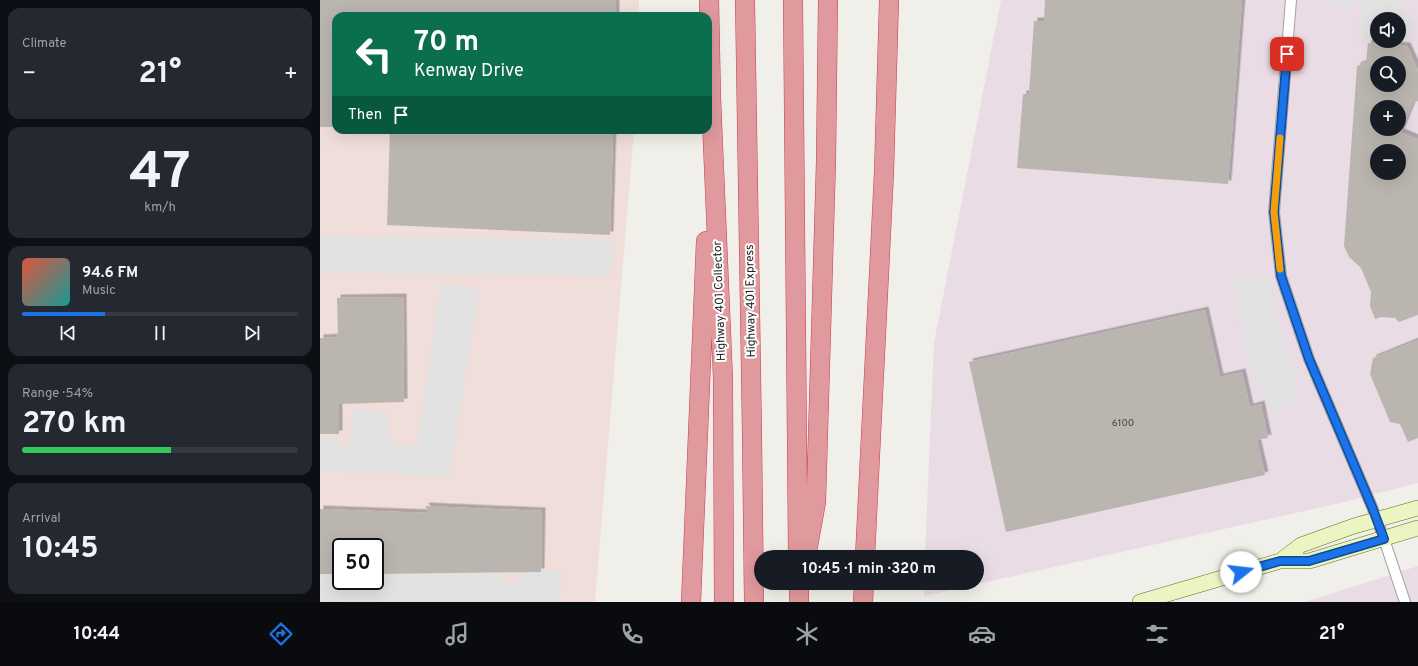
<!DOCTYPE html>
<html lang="en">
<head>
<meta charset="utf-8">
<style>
  :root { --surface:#171b24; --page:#242831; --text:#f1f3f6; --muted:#9ea1a6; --line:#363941; --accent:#1a73e8 }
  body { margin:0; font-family:Overpass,sans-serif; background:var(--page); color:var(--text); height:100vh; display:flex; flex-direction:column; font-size:15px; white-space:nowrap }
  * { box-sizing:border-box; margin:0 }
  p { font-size:13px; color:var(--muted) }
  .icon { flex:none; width:22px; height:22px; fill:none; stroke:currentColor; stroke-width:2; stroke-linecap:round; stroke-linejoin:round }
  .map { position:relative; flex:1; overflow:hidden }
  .panel { display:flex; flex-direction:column; gap:8px; padding:8px; background:#0d0f14; width:320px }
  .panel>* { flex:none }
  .guide { position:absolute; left:12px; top:12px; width:380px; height:122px; border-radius:12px; box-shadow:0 4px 16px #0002; background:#0b6e4f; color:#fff; overflow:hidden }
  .controls { position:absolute; left:1050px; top:12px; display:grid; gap:8px }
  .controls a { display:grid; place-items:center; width:36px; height:36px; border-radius:50%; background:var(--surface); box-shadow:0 4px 16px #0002; font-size:20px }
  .speed { position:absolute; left:12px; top:538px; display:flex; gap:8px; font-size:20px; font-weight:700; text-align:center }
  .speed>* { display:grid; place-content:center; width:52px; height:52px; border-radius:50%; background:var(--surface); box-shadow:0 4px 16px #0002; line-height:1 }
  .speed .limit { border:2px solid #111; border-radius:6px; background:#fff; color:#111 }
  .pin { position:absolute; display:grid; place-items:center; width:34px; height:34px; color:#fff; margin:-17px; border-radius:8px; box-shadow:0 2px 6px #0006 }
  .me { position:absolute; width:44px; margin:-22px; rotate:74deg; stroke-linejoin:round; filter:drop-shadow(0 0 3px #0008) }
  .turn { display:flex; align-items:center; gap:14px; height:84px; padding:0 16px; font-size:18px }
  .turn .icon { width:52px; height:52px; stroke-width:2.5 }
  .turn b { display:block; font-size:28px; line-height:34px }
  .then { display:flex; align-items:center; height:38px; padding:0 16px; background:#0003; gap:8px; font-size:15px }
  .big { font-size:30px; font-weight:700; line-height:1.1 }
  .panel .card { flex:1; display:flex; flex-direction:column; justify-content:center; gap:6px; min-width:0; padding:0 14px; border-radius:12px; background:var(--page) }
  .panel .dial { align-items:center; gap:0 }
  .dial b { font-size:52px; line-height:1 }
  .song { display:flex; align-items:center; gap:12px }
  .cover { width:48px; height:48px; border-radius:6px; background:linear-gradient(135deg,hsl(10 70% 55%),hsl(180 70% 35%)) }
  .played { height:4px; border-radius:2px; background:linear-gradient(90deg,var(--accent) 30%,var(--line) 30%) }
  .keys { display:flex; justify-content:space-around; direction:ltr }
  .heat { display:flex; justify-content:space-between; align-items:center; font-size:22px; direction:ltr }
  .charge { height:6px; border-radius:3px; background:linear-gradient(90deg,#34c759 54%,var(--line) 0) }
  .trip { position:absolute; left:434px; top:550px; width:230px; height:40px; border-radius:20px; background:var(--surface); box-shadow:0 4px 16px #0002; font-weight:700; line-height:40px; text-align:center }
  .tab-bar { display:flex; height:64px; justify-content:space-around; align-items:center; background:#090b0e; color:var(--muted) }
  .tab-bar .icon { width:28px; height:28px }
  .tab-bar .active { color:var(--accent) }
  .tab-bar b { font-size:18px; color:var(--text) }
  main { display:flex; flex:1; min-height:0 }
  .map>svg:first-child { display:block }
  .commercial { fill:#f0dedb; fill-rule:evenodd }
  .industrial { fill:#e9dce5; fill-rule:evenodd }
  .parking { fill:#e2e2e2; fill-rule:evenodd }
  .building { fill:#bab6af; fill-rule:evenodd; filter:url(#shadow) }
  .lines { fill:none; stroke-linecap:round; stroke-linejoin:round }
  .minor-casing { stroke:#a3a3a3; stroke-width:12 }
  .secondary-casing { stroke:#597210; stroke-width:16 }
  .motorway-casing { stroke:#cc3957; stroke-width:20 }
  .minor { stroke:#fff; stroke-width:10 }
  .secondary { stroke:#ebf5c4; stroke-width:15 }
  .motorway { stroke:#e0999c; stroke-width:19 }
  .route-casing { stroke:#114b97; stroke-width:10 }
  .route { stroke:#1a73e8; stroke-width:7 }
  .slow { stroke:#f59e0b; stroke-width:7 }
  .labels { text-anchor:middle; stroke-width:4; stroke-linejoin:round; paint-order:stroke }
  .number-label { font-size:10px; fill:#484745 }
  .street-label { font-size:12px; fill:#222; stroke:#fff }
</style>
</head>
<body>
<main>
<section class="panel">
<div class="card"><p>Climate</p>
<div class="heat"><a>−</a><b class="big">21°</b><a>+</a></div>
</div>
<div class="card dial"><b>47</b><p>km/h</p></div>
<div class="card">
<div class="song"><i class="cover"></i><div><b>94.6 FM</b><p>Music</p></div></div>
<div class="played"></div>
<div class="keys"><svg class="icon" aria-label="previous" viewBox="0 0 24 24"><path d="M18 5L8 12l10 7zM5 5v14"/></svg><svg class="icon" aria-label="pause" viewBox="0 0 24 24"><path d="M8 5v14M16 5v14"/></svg><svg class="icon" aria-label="next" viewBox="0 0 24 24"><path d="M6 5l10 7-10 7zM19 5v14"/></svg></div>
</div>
<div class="card"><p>Range · 54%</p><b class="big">270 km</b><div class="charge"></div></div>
<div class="card"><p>Arrival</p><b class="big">10:45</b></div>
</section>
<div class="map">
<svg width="1098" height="602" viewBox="0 0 1098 602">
  <defs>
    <filter id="shadow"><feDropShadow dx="3.5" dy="-3.5" stdDeviation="0" flood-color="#0004"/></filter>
  </defs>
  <rect width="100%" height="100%" fill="#f1efe9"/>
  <path class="commercial" d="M0,0h319v16h-303v114h298l-39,472h-275zM21,547h34v34h-34z"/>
  <path class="industrial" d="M681,0h417v483l-78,20 -416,93v-13h53v-26h-52l9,-214zM1057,19h22v22h-22zM1057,63h22v22h-22zM1057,107h22v22h-22zM1057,151h22v22h-22z
    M1098,566v36h-113z"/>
  <path class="parking" d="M1008,0h25l-1,8 -25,-2z
    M1042,0h40l-1,11 10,1 -2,32 -50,-3zM1057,19h22v22h-22z
    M0,237l290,2v13l5,1 -1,9h-4l-1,13 -289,-2z
    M949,277l8,48 22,48 -9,7 11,20 -28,15 -28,-65 -13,-70z
    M121,285l38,3 -29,188 -130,-5v-34h18v10l13,-1 1,-36 35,2 3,26 5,7 22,1z
    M243,570l-4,32h-239v-28l21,-1v8h34v-8l129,-2 -1,12h17l-1,-12z"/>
  <path class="building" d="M0,0h296v16h-280v111h-16z
    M725,0h197l-14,184 -211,-16 6,-74h6l5,-73h10z
    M1048,43l39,3 11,24v31l-5,2 -12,29 17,7v176l-19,7 -4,-4 -14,-1 -6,2 -5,-13 1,-14 -10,-24 -12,-11 -5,-11 13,-180 9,-4zM1057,63h22v22h-22zM1057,107h22v22h-22zM1057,151h22v22h-22z
    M70,130h223l-3,105 -223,-10z
    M83,297l1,105 -65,2v30h-19v-96l18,-1 -1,-39z
    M885,310l15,67 22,-5 8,35 11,-3 7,34 -11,2 8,35 -259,57 -37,-170z
    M1098,340v98l-10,4 -8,-18 -10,-2 -20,-48 3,-16z
    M105,506l117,5 -1,61 -166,2v-27h-34v27h-21v-65l109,4z"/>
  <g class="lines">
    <defs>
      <path id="minor" d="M971,0l-17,212 7,64 28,83 63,148 12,32 21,63"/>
      <path id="secondary" d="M960,561l21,-16 53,-19 64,-18
        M820,602l140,-41h29l109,-33"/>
      <path id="motorway" d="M389,0l2,98 12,281 1,223
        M425,0l7,435 2,167
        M473,0l5,554
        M486,557l10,-55 10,-341 2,-161
        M545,557l19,-385 5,-172
        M479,583v19
        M371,602l15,-361
        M543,602l1,-19"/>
    </defs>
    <use href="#minor" class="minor-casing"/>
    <use href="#secondary" class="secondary-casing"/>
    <use href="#motorway" class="motorway-casing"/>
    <use href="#minor" class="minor"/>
    <use href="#secondary" class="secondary"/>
    <use href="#motorway" class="motorway"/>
  </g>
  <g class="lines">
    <defs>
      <path id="route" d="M921,572l39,-11h29l75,-22 -12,-32 -63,-148 -28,-83 -7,-64 13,-158"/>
    </defs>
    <use href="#route" class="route-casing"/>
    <use href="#route" class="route"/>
    <path class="slow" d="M960,269l-6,-57 6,-74"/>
  </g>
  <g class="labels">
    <g class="number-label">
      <text x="803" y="426">6100</text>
    </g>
    <g class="street-label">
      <text transform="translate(399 301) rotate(-92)" y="4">Highway 401 Collector</text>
      <text transform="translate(430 301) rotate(-91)" y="4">Highway 401 Express</text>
    </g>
  </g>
</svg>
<div class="controls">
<a><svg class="icon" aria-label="sound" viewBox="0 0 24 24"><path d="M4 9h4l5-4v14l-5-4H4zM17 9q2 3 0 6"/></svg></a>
<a><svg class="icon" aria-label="search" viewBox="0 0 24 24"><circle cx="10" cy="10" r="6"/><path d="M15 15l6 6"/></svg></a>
<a>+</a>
<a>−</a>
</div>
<div class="speed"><div class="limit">50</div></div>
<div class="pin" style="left:967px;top:54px;background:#d93025"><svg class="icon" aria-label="arrive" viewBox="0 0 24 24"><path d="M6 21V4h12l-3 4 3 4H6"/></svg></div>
<svg class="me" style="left:921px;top:572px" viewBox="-20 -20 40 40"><circle r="19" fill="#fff"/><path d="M0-13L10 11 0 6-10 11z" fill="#1a73e8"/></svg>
<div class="trip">10:45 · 1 min · 320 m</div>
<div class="guide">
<div class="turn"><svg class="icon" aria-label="left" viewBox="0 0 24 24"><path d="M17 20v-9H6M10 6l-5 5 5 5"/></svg><div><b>70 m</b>Kenway Drive</div></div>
<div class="then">Then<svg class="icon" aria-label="arrive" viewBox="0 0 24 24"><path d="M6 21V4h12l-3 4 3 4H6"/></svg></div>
</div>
</div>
</main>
<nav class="tab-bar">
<b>10:44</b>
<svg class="icon active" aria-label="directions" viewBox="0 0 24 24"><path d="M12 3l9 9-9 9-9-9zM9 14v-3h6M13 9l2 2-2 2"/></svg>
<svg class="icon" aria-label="music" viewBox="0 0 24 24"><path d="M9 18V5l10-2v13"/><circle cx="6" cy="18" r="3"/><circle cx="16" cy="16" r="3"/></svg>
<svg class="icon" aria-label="phone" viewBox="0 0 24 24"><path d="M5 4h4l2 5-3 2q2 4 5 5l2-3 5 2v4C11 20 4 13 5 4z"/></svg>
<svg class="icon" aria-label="climate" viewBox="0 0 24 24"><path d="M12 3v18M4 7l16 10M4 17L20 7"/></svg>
<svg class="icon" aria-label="car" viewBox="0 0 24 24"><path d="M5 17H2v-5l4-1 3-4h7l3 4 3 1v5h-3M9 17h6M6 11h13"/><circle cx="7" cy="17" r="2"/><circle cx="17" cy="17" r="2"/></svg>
<svg class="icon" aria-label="filters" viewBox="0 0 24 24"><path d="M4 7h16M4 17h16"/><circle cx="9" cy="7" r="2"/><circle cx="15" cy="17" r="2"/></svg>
<b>21°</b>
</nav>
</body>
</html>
